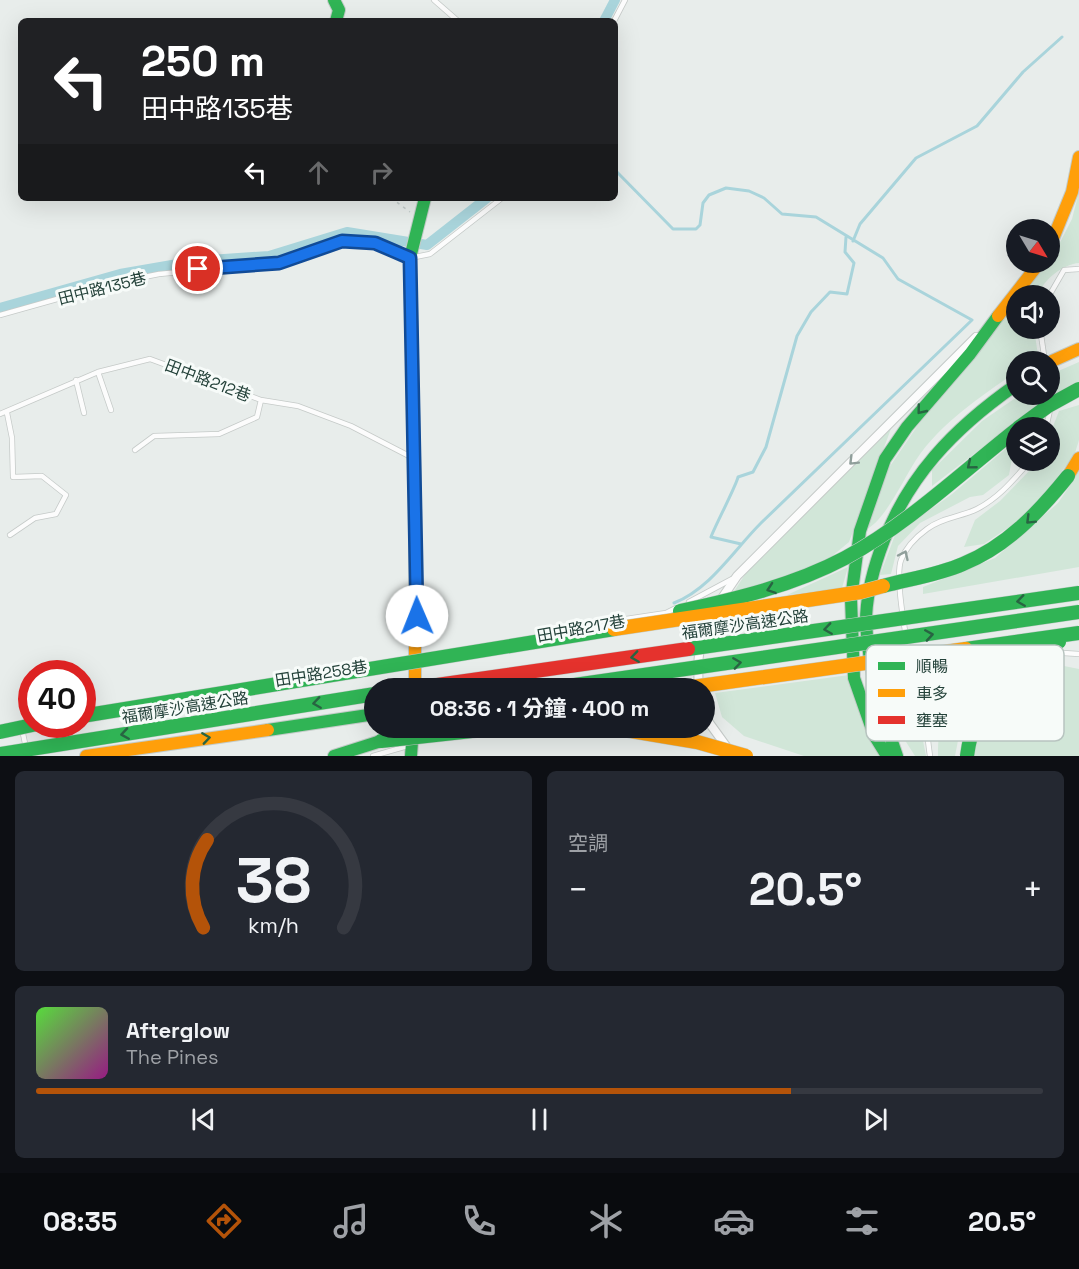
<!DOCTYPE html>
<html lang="zh-TW">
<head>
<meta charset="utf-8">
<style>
  :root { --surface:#171b24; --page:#242831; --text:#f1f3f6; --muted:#9ea1a6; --line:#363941; --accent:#b45309 }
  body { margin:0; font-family:"Space Grotesk","Noto Sans TC",sans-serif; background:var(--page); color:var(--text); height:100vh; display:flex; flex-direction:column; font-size:22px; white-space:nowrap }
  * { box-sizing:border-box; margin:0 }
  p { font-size:20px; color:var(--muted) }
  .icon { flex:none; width:33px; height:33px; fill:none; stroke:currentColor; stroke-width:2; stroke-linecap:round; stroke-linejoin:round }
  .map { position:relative; height:756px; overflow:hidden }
  .panel { display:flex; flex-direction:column; gap:15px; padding:15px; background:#0d0f14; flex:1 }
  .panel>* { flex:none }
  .banner { position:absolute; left:18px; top:18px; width:600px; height:183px; border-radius:9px; box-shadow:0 6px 24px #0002; background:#202124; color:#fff; overflow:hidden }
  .needle { width:39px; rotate:128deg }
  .buttons { position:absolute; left:1006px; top:219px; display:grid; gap:12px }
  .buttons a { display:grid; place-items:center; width:54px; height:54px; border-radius:50%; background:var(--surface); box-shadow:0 6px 24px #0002; font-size:30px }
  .speed { position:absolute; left:18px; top:660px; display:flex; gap:12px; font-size:30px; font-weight:700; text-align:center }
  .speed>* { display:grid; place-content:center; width:78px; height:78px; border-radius:50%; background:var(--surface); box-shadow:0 6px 24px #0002; line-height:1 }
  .speed .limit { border:9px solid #d22; background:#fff; color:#111 }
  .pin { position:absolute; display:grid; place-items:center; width:51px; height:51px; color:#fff; margin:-26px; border:3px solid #fff; border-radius:50%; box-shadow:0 2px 6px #0007 }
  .me { position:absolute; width:66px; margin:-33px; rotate:359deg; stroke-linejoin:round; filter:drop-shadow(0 0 4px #0008) }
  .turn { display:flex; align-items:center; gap:21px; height:126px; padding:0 24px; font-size:27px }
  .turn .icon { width:78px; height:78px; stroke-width:2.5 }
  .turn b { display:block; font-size:42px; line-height:51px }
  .lanes { display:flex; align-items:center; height:57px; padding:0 24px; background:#0003; justify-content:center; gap:30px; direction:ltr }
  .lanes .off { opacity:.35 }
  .big { font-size:45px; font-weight:700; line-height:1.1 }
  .panel .card { flex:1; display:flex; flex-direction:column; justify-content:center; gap:9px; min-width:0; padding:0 21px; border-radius:9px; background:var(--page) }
  .panel .dial { align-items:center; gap:0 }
  .dial svg { height:156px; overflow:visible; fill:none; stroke:var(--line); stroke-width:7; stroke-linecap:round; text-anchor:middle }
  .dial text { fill:var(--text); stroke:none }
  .song { display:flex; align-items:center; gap:18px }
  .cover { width:72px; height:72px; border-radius:9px; background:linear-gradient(135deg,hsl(110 70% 55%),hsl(310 70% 35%)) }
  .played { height:6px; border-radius:3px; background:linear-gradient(90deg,var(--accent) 75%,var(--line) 75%) }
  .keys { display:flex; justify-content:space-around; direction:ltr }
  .heat { display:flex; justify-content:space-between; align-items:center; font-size:33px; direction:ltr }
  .panel .tiles { flex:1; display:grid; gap:15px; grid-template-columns:1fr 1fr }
  .card:last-child { grid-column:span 2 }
  .trip { position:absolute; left:364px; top:678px; width:351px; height:60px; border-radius:30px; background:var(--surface); box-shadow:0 6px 24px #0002; font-weight:700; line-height:60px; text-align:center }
  .menu { display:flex; height:96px; justify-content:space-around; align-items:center; background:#090b0e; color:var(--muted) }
  .menu .icon { width:42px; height:42px }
  .menu .on { color:var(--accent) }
  .menu b { font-size:27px; color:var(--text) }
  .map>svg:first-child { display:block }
  .green { fill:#d1e6d8 }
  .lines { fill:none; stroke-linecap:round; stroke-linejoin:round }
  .stream { stroke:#a9d4db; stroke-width:3 }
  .canal { stroke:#a9d4db; stroke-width:10 }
  .lane-casing { stroke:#c5cac8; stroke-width:6 }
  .street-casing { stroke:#c5cac8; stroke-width:10 }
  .fast-casing { stroke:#c3cbc8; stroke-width:14 }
  .slow-casing { stroke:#c3cbc8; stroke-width:14 }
  .path { stroke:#c3ccca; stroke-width:1.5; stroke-dasharray:3 4.5; stroke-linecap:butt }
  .lane { stroke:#fcfcfc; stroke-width:4.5 }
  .street { stroke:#fcfcfc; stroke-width:8 }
  .fast { stroke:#30b455; stroke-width:12 }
  .slow { stroke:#ff9f0a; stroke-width:12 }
  .fast-bridge-casing { stroke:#c3ccc9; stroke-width:15; stroke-linecap:butt }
  .slow-bridge-casing { stroke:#c3ccc9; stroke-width:15; stroke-linecap:butt }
  .jam-bridge-casing { stroke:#c3ccc9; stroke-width:15; stroke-linecap:butt }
  .fast-bridge { stroke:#30b455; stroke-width:14 }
  .slow-bridge { stroke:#ff9f0a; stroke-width:14 }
  .jam-bridge { stroke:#e5322d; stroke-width:14 }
  .oneway { stroke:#286442 }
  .oneway2 { stroke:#909f9b }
  .route-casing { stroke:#114b97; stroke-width:15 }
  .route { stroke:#1a73e8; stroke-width:10 }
  .labels { text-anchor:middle; stroke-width:6; stroke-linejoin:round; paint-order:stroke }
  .street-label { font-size:16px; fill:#24423a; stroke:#f7fbf9 }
  .key { fill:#f7fbf9; stroke:#b8c4c0; stroke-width:1.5 }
  .key-label { font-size:16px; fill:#24423a }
</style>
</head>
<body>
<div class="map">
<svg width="1079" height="756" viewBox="0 0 1079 756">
  <rect width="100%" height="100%" fill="#e8edeb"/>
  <path class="green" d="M1079,192v71c-15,1 -37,17 -40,32l-17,1 25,-33 3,-1 22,-43z
    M1017,302v26l17,1 4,26 -9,6 -12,1v9c-36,26 -76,51 -101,89 -12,18 -33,65 -52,70l20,-55 34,-50z
    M1079,362v21l-23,12v-23z
    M1020,395h22v7l-110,84v-16l50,-49z
    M1079,405v35l-4,13 -41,57 -50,34 -20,3 11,-27 25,-19 31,-32 5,-8 14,-1v-26l9,-23z
    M892,426l-43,116 -18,15 -49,23 -49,13 13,-20z
    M1015,441l-6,34 -26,20 -13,2 -50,26 -22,23 -7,28 -11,1 15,-40 57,-41z
    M1079,472v95l-156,27v-7l72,-29 63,-55z
    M848,567l-6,21 -55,7z
    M1049,663l30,6v87h-105c2,-26 30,-73 52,-87 6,-4 16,-5 23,-6z
    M908,664l18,92h-11l-28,-44 -8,-43z
    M993,669l-30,46 -8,41h-17c0,-28 4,-58 28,-77 7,-5 19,-7 27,-10z
    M849,675l31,81h-76l-60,-20 -22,-19 -7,-24z"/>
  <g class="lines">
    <path class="stream" d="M615,170l58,59h23l4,-4 3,-22 6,-8 17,-7 23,3 15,7 18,16 34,3 67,41 15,21 74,41c-70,68 -141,135 -211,203 -28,28 -50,65 -87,80
      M853,241l7,-17 56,-66 61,-32 46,-54 39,-35
      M741,544l-30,-7c4,-11 26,-53 27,-60l15,-5 13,-25 31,-111 14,-24 19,-20 17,2 7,-31 -9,-11 1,-15"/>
    <path class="canal" d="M604,21l11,-21
      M0,308l120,-34 75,-13 74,-5 78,-24 80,13 60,-47"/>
    <defs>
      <path id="lane" d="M434,0l24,21
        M614,21l11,-21
        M1049,296l15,-26 15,-1
        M0,315l114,-32 45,-9 120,-11 63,-22 33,2 35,15 20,-4 72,-56
        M1040,328l5,34
        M98,372l13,38
        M76,380l8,33
        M1050,382l1,19
        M7,413l5,25 1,39 29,-1 24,19 -10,19 -21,4 -25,17
        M0,414l98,-42 52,-13 111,41 37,6 53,20 62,32
        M1046,428l4,-18
        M135,450l19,-14 65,-2 38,-17 4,-17
        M689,602l43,-23
        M626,619l40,-6 10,-5
        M1048,652l31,2
        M22,729l4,19
        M502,730h73l39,4
        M927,736c-8,-30 -35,-151 -26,-176 5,-13 15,-23 26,-31 16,-12 34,-12 50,-20 23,-12 37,-30 54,-49
        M373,756l38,-11
        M930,756c-2,-14 -4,-28 -1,-42 9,-39 58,-56 92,-59"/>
      <path id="street" d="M720,601l17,-25 239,-239
        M699,688c-2,-27 -1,-49 13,-74
        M705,717l21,29"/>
      <path id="fast" d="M334,0l5,10 -3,11
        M415,505l-5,-247 15,-60
        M268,730l107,-16
        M334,756l47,-15
        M411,756l2,-28
        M887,756l-13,-21 -20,-57 -3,-79 9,-68 25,-72 22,-32 63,-73 28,-38
        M897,756c-15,-43 -29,-87 -31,-134 0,-25 6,-48 14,-71 26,-74 74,-123 137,-167"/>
      <path id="slow" d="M1050,246l22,-54 7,-35
        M998,316l42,-54
        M1050,362l29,-13
        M1068,476l11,-18
        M415,505v183
        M86,756l182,-26"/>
    </defs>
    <use href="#lane" class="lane-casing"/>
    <use href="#street" class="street-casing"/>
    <use href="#fast" class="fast-casing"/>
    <use href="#slow" class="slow-casing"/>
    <path class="path" d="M391,198l19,14"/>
    <use href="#lane" class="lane"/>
    <use href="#street" class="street"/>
    <use href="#fast" class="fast"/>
    <use href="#slow" class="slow"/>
    <defs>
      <path id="fast-bridge" d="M1018,428l30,-22 31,-17
        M883,586c26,-7 55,-11 80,-22 44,-18 76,-52 105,-88
        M680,611c56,-12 114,-26 165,-53 63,-34 116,-85 172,-129
        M688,649l391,-56
        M966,649l113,-16
        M554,688l525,-76
        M82,716l532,-87
        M0,732l37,-8
        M381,741l118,-13
        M0,754l375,-60
        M967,756c7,-54 40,-96 92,-114"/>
      <path id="slow-bridge" d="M614,629l247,-37 22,-6
        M685,688l281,-39
        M613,728l84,14 49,14"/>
      <path id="jam-bridge" d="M416,688l272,-39"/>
    </defs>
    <use href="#fast-bridge" class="fast-bridge-casing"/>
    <use href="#slow-bridge" class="slow-bridge-casing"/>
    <use href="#jam-bridge" class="jam-bridge-casing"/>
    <use href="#fast-bridge" class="fast-bridge"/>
    <use href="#slow-bridge" class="slow-bridge"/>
    <use href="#jam-bridge" class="jam-bridge"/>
  </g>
  <defs><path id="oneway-chevron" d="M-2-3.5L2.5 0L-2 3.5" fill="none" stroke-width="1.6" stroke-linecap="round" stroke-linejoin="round" transform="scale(1.5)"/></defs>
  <g class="oneway">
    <use href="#oneway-chevron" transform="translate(921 410) rotate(129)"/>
    <use href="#oneway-chevron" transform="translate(971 465) rotate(141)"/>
    <use href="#oneway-chevron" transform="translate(1030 520) rotate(135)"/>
    <use href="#oneway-chevron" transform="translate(771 589) rotate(161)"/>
    <use href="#oneway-chevron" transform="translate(1021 601) rotate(172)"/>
    <use href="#oneway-chevron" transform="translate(828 629) rotate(172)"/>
    <use href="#oneway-chevron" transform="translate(929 635) rotate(-9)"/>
    <use href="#oneway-chevron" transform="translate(635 657) rotate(172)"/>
    <use href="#oneway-chevron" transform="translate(737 663) rotate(-8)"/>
    <use href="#oneway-chevron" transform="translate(317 703) rotate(172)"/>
    <use href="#oneway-chevron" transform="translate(125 734) rotate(171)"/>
    <use href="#oneway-chevron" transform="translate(206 738) rotate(-8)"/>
  </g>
  <g class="oneway2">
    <use href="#oneway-chevron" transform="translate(853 461) rotate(135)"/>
    <use href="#oneway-chevron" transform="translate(904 555) rotate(-65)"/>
  </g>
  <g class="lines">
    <defs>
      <path id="route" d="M198,269l81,-6 63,-22 33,2 35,15 7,358"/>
    </defs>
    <use href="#route" class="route-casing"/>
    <use href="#route" class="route"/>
  </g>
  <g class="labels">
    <g class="street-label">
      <text transform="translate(102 288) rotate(-14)" y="6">田中路135巷</text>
      <text transform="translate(208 380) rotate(21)" y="6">田中路212巷</text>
      <text transform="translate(745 624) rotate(-8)" y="6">福爾摩沙高速公路</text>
      <text transform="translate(581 628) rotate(-10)" y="6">田中路217巷</text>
      <text transform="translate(321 673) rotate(-9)" y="6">田中路258巷</text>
      <text transform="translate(185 707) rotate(-9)" y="6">福爾摩沙高速公路</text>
    </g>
  </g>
  <rect x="866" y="645" width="198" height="96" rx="9" class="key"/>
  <rect x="878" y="662" width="27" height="8" fill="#30b455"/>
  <rect x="878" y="689" width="27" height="8" fill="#ff9f0a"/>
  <rect x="878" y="716" width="27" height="8" fill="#e5322d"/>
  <g class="key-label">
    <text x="916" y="672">順暢</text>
    <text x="916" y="699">車多</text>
    <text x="916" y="726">壅塞</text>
  </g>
</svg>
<div class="buttons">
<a><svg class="needle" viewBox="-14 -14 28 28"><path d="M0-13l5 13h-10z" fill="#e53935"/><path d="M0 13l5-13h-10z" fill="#9ea1a6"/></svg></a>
<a><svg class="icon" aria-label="sound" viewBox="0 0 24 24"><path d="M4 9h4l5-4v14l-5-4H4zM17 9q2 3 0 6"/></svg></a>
<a><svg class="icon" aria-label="search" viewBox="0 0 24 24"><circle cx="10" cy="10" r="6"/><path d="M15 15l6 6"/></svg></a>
<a><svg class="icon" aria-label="layers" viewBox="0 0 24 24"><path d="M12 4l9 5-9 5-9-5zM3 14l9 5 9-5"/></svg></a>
</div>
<div class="speed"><div class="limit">40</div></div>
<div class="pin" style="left:198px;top:269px;background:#d93025"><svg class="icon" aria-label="arrive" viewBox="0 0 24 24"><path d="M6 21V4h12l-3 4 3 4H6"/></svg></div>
<svg class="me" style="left:417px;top:616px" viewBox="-20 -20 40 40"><circle r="19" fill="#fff"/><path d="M0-13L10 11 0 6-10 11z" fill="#1a73e8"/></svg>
<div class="trip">08:36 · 1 分鐘 · 400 m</div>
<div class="banner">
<div class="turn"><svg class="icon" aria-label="left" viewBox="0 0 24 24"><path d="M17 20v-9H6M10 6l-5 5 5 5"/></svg><div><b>250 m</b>田中路135巷</div></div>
<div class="lanes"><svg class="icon" aria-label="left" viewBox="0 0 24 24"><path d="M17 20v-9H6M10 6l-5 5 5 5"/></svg><svg class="icon off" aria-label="ahead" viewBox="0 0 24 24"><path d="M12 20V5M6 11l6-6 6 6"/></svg><svg class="icon off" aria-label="right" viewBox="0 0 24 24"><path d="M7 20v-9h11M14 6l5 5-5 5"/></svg></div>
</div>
</div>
<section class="panel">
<div class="tiles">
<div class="card dial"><svg viewBox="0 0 100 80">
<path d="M14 69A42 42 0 1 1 86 69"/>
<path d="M14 69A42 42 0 0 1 16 24" stroke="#b45309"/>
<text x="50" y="56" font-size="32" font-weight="700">38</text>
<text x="50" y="72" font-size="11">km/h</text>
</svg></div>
<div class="card"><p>空調</p>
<div class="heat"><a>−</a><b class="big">20.5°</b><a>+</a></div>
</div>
<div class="card">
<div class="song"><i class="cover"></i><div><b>Afterglow</b><p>The Pines</p></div></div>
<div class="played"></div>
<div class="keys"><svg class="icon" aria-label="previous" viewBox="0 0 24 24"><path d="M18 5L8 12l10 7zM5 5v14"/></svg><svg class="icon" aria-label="pause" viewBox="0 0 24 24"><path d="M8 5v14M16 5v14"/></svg><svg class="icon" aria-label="next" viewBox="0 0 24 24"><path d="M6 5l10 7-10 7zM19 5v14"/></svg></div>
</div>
</div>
</section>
<nav class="menu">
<b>08:35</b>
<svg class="icon on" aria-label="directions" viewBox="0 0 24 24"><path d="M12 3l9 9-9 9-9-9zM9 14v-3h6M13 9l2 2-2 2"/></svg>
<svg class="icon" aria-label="music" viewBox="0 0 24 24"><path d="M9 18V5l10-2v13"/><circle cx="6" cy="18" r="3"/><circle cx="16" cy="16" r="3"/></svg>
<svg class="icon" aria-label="phone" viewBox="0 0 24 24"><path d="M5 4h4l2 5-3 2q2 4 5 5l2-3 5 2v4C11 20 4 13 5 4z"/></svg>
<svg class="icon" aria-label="climate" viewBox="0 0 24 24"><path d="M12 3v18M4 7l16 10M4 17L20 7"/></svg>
<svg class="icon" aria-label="car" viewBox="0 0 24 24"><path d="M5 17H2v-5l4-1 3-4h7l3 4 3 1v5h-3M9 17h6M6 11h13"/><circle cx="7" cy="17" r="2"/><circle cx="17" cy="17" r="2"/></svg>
<svg class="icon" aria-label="filters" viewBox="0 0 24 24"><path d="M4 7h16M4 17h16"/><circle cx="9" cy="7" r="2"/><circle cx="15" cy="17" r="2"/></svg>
<b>20.5°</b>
</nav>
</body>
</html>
